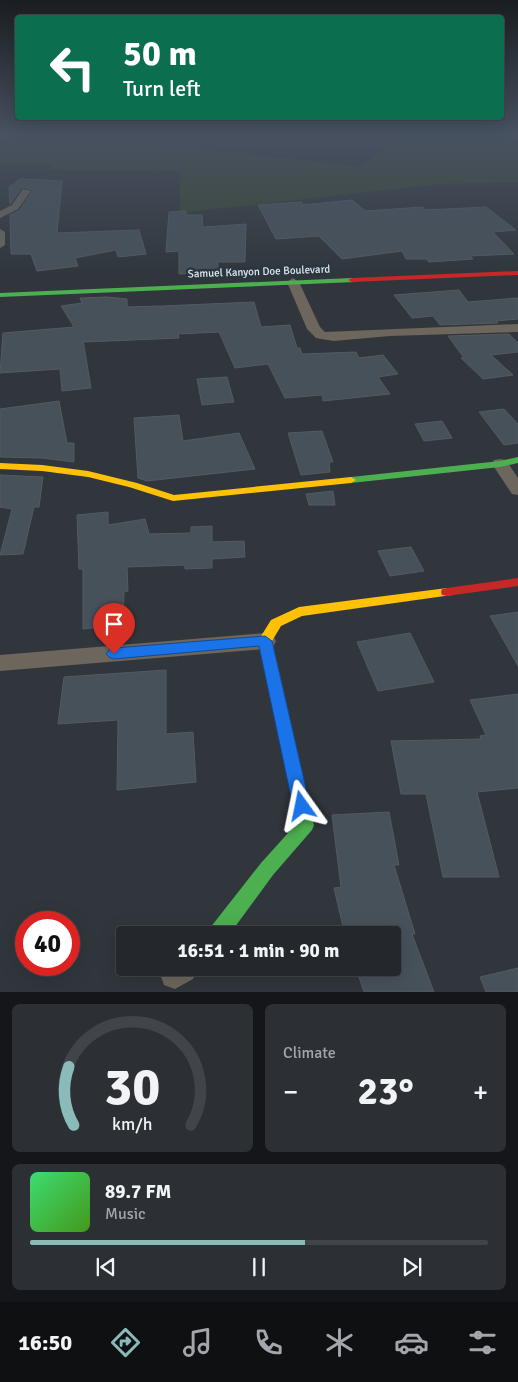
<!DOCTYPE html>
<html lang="en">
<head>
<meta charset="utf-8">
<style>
  :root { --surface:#24282d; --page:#2c3035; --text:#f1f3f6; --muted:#a3a6aa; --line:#414449; --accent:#8bbbb9 }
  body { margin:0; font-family:Signika,sans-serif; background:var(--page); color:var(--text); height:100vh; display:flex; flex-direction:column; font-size:19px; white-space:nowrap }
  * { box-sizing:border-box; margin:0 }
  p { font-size:16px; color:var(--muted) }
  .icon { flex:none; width:28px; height:28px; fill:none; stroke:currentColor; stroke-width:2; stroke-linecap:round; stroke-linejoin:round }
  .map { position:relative; height:992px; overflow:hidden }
  .details { display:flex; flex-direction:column; gap:12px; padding:12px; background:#141619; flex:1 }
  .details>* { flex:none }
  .banner { position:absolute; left:15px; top:15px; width:489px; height:105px; border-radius:5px; box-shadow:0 5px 20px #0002,0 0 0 1px var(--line); background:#0b6e4f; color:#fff; overflow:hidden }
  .speed { position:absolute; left:15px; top:911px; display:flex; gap:10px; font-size:25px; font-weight:700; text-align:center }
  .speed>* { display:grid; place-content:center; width:65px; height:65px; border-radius:50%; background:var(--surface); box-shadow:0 5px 20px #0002,0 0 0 1px var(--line); line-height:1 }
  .speed .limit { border:8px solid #d22; background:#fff; color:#111 }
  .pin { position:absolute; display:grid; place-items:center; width:42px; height:42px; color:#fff; margin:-51px -21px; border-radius:50% 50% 50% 0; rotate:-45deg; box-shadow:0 0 5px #0007 }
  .pin .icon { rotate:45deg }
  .me { position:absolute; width:55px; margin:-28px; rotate:348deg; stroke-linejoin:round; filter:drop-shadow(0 0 4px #0008) }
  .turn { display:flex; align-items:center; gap:18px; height:105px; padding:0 25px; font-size:22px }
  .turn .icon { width:65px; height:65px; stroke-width:2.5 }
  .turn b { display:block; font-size:35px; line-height:42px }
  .big { font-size:38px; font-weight:800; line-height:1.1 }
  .details .tile { flex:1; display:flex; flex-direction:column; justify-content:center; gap:8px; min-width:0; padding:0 18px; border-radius:8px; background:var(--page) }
  .details .dial { align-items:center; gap:0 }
  .dial svg { height:130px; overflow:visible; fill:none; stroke:var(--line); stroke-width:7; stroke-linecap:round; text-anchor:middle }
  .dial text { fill:var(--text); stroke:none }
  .song { display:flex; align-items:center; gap:15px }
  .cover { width:60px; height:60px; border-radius:8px; background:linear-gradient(135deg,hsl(140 70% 55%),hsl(100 70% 35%)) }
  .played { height:5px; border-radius:2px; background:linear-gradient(90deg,var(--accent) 60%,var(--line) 60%) }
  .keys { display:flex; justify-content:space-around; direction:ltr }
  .heat { display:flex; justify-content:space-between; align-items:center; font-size:28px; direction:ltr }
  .details .tiles { flex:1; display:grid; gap:12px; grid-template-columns:1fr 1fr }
  .tile:last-child { grid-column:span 2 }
  .trip { position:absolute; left:116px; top:926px; width:285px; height:50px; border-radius:5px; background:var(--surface); box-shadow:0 5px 20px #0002,0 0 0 1px var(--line); font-weight:800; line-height:50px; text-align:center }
  .tab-bar { display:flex; height:80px; justify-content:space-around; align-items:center; background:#0e1012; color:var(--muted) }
  .tab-bar .icon { width:35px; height:35px }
  .tab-bar .active { color:var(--accent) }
  .tab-bar b { font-size:22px; color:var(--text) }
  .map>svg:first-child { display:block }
  .green { fill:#384632 }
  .building { fill:#47515a; stroke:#545a5f }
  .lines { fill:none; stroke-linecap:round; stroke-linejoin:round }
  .street { fill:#6c665c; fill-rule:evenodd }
  .fast { fill:#4caf50; fill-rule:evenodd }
  .slow { fill:#ffc107; fill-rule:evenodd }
  .jam { fill:#c62828; fill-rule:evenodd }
  .route { fill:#1a73e8; stroke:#114b97 }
  .labels { text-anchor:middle; stroke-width:5; stroke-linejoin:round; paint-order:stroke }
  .far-street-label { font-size:11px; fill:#e2eaf0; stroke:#2b3641 }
</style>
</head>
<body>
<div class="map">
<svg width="518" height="992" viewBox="0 0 518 992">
  <rect width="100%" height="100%" fill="#30363c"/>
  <path class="green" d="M0,135h119l-8,4 252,28 37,-32h118v47l-78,2 -260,29v-42l-132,-1 4,-6h-52z"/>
  <path class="building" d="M21,179l41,2 -5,52 82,-3 7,24 -28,3 -2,-7 -41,8 3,8 -41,5 -6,-17h-20l-1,-39 10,-5 13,-20 -11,-3 -12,17 -1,-17z
    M352,200l13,11 58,-4 2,3 61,-3 30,23 -23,2 21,22 -44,2 3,3 -44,3 -3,-3h-20l-4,-8 -60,8 -23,-23 -43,3 -18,-34 44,-3v3z
    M186,211v4h16l1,12 43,-3 -1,38h-28l3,9 -41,3v-23l-13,1 3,-40z
    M459,290l9,12 50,-4v21l-22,2 2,2 -58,2 -7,-9 -21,2 -18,-23z
    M107,297l20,2v8l34,-1 1,4v-4l92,-4 7,25 29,-2 7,23h3l2,6 54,-2 3,6 24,-3 15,19 -20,3 12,17 -67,7 -1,-6 -37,3 -17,-34 -33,4 -16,-36 -41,2 1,4 -94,4 -2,-2 8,48 -29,3 -2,-22 -60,4 3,-40 71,-6 -13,-21 21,-3 -2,-5z
    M509,334l9,9v9l-27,3 22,20 -30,4 -22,-21h3l-16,-22z
    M227,377l7,25 -32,3 -5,-26z
    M59,401l8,42h7v19l-32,-4 -42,-1v-48z
    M504,409l14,15v19l-14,2 -25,-33z
    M179,415l4,26 56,-8 16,36 -108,12 -9,-3 -4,-60z
    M442,421l10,17 -28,3 -9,-17z
    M322,431l11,31h-4l1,10 -29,3 -13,-42z
    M0,475l43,2 -4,30h-5l-11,47 -23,1 12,-46 -12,-2z
    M333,491l2,14h-26l-3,-11z
    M108,512v13l37,-6 4,15 42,-1v-6l21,-1v16l32,-1 1,16 -33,2v9l-27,1v-4l-58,2 1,24 -4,1 -1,33 -40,4v-60h-4l-2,-54z
    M411,547l13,24 -34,5 -12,-25z
    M518,612v54l-28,-50z
    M410,633l24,49 -56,9 -21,-49z
    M166,670v64l27,-2 3,50 -79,8 1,-70 -60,4 6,-47z
    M518,694v94l-41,4 22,85h-56l-17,-83h-25l-10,-53 90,-2 -1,-3 6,-1 -16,-35z
    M389,812l10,53h-5l21,69h-3l22,58h-70l-8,-24h36v-33h-47l-11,-47 7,-1 -9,-72z
    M518,968v24h-32l-6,-15z"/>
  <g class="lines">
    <path class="street" d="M23,189l8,2 -13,18 -18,9v-7l12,-6z
      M0,229l5,3v13l-5,3z
      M293,278l6,4 21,45 5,5 193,-8v8l-128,4 -56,5 -13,-2 -5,-1 -9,-9 -20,-47z
      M500,459l6,1 12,18v17l-6,-1 -20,-30 2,-4z
      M265,633l8,2 3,6 -3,6 -8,2 -265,22v-16z
      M163,968h34l-4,11 -18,10 -11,-4 -4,-11z"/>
    <path class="fast" d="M352,278l4,2 -1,2 -355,15v-4z
      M518,457v6l-18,4 -149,16 -5,-3 5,-3 149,-16z
      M295,769l6,2 2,5 11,49 -2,5 -39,45 -44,60h-21l2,-7 51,-65 36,-40 -10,-47 2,-5z"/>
    <path class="slow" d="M0,463l42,2 46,6 49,12 37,12 177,-18 5,3 -5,3 -178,18 -44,-14 -41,-10 -46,-6 -42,-2z
      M447,588l5,1 1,3 -1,3 -150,21 -21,10 -9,15 31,135 -2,5 -6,2 -6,-2 -31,-140 13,-21 28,-13z"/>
    <path class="jam" d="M518,271v4l-166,7 -4,-2 4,-2z
      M518,578v8l-71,10 -5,-1 -1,-3 1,-3 5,-1z"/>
  </g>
  <linearGradient id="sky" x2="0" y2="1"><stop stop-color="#1a1e21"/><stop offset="0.49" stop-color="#485261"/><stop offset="1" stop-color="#485261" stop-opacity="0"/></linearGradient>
  <rect width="518" height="274" fill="url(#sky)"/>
  <path class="route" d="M265,636l7,5 38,165 -3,6 -5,2 -6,-2 -3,-6 -34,-160 -145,13 -5,-2 -3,-3 3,-4 5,-2z"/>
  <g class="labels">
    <g class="far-street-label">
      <text transform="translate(259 271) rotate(-2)" y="4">Samuel Kanyon Doe Boulevard</text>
    </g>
  </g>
</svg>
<div class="speed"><div class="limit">40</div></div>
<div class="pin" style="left:114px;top:654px;background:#d93025"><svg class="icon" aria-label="arrive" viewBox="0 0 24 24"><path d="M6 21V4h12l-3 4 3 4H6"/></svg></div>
<svg class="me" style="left:302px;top:806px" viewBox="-20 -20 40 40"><path d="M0-17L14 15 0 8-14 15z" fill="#1a73e8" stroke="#fff" stroke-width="4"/></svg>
<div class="trip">16:51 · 1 min · 90 m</div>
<div class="banner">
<div class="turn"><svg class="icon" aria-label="left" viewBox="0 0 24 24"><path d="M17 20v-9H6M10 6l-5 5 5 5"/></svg><div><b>50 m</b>Turn left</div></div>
</div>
</div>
<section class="details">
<div class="tiles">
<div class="tile dial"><svg viewBox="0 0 100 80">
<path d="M14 69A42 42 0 1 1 86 69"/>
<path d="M14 69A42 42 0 0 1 11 33" stroke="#8bbbb9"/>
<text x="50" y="56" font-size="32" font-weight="700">30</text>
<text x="50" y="72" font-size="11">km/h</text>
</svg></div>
<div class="tile"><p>Climate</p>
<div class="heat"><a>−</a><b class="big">23°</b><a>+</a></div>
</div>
<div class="tile">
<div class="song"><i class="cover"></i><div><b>89.7 FM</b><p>Music</p></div></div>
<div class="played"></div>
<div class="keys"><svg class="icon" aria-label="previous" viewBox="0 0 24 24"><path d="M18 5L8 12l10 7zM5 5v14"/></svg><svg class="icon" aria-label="pause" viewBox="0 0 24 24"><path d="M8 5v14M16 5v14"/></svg><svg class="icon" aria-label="next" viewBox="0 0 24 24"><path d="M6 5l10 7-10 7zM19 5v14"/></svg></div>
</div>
</div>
</section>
<nav class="tab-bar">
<b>16:50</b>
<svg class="icon active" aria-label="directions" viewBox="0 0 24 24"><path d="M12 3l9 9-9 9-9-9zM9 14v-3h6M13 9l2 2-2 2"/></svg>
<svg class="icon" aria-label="music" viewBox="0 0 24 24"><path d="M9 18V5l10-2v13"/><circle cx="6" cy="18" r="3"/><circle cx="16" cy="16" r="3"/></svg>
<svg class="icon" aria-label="phone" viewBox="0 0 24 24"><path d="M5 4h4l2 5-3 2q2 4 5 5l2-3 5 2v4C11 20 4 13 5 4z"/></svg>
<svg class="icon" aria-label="climate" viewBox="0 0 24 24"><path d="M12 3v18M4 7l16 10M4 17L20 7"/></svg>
<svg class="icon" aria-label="car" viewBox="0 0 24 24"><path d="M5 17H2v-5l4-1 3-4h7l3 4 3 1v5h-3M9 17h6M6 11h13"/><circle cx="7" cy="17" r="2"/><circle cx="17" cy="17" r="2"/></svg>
<svg class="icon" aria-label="filters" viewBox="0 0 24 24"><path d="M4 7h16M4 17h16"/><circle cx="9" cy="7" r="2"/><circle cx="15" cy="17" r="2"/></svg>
</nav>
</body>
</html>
